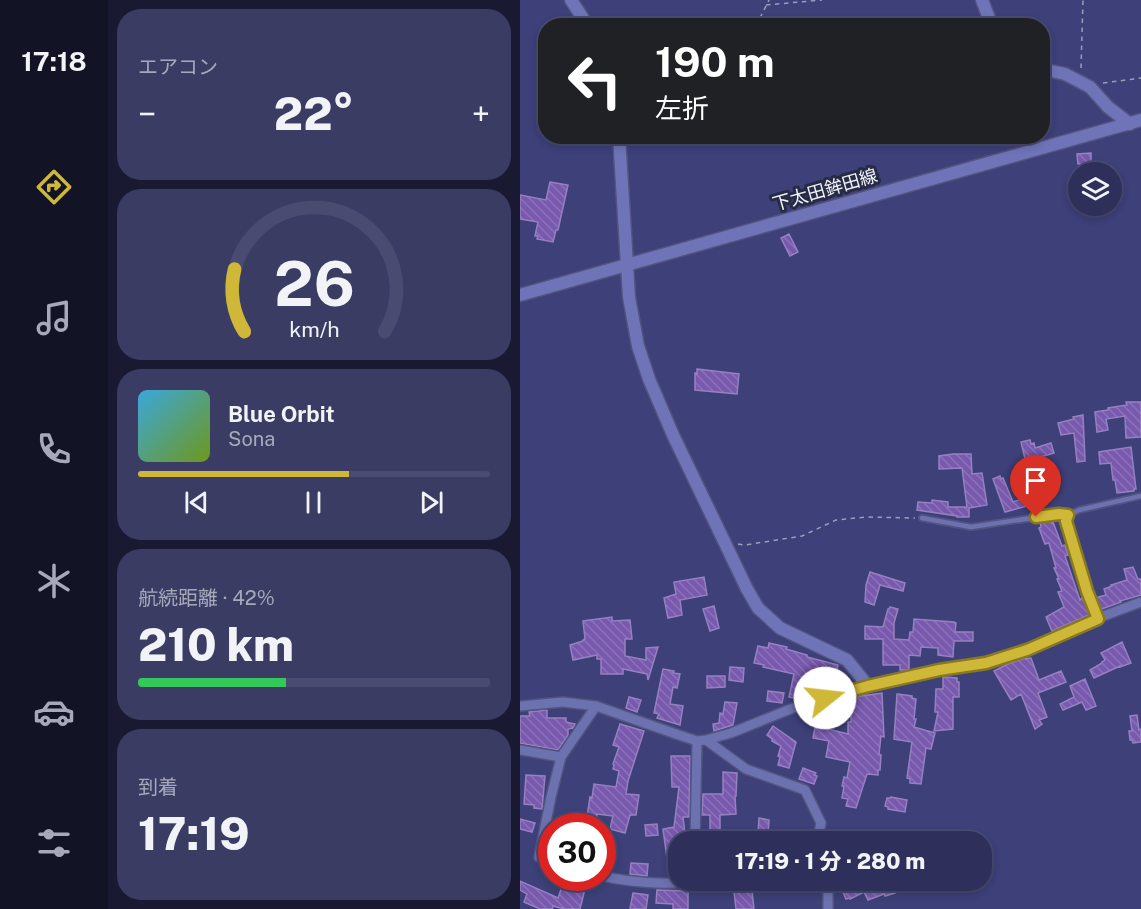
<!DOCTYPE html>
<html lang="ja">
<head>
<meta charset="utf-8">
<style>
  :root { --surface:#2e305b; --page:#3a3c64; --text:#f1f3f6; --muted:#a7a9bb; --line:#494b71; --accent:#cfb837 }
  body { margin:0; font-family:"Public Sans","Noto Sans JP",sans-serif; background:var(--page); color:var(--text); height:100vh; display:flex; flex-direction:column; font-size:22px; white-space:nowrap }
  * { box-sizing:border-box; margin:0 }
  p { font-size:20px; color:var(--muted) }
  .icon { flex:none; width:33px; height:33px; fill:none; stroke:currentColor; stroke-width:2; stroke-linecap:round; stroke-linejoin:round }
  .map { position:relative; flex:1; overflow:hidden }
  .side { display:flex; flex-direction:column; gap:9px; padding:9px; background:#191a32; width:412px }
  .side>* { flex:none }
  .guide { position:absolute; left:18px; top:18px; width:512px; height:126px; border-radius:24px; box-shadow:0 3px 9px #0003,0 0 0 2px var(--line); background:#202124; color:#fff; overflow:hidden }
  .fabs { position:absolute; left:548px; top:162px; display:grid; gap:12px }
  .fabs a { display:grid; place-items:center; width:54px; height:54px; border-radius:50%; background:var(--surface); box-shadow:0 3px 9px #0003,0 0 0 2px var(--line); font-size:30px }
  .speed { position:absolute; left:18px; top:813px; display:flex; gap:12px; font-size:30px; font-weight:700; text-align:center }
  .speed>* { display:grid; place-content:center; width:78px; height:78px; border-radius:50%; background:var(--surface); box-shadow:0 3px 9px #0003,0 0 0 2px var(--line); line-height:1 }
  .speed .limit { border:9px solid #d22; background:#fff; color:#111 }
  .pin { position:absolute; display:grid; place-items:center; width:51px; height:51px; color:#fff; margin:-62px -26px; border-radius:50% 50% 50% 0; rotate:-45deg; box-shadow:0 0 6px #0007 }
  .pin .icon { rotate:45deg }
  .me { position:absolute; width:66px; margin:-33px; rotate:74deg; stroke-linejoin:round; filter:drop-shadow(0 0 4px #0008) }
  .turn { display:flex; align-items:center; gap:21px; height:126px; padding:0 18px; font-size:27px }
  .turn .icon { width:78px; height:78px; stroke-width:2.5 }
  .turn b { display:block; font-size:42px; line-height:51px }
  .big { font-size:45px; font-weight:800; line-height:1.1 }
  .side .widget { flex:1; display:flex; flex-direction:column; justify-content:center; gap:9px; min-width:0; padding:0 21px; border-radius:24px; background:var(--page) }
  .side .dial { align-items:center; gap:0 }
  .dial svg { height:156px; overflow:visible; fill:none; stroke:var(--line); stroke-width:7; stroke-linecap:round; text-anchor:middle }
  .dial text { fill:var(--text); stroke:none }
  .song { display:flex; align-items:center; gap:18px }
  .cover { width:72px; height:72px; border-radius:9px; background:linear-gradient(135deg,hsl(200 70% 55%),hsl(80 70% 35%)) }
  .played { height:6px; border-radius:3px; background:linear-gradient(90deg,var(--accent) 60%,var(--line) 60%) }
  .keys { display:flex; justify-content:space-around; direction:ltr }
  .heat { display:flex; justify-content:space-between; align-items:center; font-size:33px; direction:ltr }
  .charge { height:9px; border-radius:4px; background:linear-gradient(90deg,#34c759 42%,var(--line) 0) }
  .trip { position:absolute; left:148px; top:831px; width:324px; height:60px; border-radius:24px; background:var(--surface); box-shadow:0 3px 9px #0003,0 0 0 2px var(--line); font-weight:800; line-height:60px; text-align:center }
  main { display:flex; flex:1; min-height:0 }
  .menu { display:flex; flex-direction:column; width:108px; justify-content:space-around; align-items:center; background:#121324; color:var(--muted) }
  .menu .icon { width:42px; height:42px }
  .menu .selected { color:var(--accent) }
  .menu b { font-size:27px; color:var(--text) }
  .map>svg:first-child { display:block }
  .building { fill:url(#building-back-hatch); stroke:#9681c0; stroke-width:1.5 }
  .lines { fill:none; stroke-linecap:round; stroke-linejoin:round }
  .lane-casing { stroke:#52537e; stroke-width:8 }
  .street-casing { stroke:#52537e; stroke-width:12 }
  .secondary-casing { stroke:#52537e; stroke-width:15 }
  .path { stroke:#9b9dbc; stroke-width:1.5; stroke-dasharray:4.5 4.5; stroke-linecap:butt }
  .lane { stroke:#6c71af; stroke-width:4.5 }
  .street { stroke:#6c71af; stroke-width:9 }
  .secondary { stroke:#6f74b8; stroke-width:12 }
  .route-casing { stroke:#877824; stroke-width:15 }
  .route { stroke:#cfb837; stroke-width:10 }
  .labels { text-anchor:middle; stroke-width:6; stroke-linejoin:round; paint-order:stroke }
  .street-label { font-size:18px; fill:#f3f4fb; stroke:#282b45 }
</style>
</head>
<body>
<main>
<nav class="menu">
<b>17:18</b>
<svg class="icon selected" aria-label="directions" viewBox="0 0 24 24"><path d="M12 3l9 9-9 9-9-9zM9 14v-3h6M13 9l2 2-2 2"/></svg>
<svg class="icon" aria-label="music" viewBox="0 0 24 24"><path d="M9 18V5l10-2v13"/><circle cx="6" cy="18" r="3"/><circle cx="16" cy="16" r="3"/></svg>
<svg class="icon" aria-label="phone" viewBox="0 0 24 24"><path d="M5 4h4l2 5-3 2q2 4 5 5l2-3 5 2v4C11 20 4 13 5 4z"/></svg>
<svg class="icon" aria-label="climate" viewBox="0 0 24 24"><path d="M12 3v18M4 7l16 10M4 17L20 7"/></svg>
<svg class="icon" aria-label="car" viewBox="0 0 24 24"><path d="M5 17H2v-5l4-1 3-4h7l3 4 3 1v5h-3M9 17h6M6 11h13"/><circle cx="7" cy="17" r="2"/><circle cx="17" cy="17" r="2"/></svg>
<svg class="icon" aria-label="filters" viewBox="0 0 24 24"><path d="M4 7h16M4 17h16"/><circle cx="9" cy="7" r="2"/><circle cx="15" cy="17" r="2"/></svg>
</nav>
<section class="side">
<div class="widget"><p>エアコン</p>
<div class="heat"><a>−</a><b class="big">22°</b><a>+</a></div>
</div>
<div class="widget dial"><svg viewBox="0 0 100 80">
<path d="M14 69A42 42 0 1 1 86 69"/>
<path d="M14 69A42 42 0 0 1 9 37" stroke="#cfb837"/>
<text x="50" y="56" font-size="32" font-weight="700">26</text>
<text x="50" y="72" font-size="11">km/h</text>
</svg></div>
<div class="widget">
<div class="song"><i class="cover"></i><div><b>Blue Orbit</b><p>Sona</p></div></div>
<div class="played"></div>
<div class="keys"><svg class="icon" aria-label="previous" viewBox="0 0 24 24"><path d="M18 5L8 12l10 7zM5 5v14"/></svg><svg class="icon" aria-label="pause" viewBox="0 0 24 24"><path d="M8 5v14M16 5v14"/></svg><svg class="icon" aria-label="next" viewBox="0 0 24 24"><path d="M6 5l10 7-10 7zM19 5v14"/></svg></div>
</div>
<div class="widget"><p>航続距離 · 42%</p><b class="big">210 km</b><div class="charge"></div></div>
<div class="widget"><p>到着</p><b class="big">17:19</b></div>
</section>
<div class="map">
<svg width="621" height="909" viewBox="0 0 621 909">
  <defs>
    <pattern id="building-back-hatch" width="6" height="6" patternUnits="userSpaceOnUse" patternTransform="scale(1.5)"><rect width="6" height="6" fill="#7859ad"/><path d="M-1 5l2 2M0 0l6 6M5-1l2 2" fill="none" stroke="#8c71b9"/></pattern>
  </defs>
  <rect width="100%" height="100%" fill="#3d4079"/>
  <path class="building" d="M571,153v13h-11v-2h-2l-1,-10z
    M30,182l18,3 -10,45h-2l-3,12 -16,-3 1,-3h-3l3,-14 -18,-3v-24l26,5z
    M269,234l9,18 -8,4 -9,-18z
    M177,369l42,5 -2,20 -42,-4v-17l2,1z
    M606,402h15v35l-15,1 -1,-22 -19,3 2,11 -11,2 -2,-20 13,-2v-2l19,-3z
    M563,415l2,46 -8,1 -3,-29 -13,2 -3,-12 16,-4 -1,-2z
    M510,440l1,4 3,-1 1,5 16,-5 3,10 -17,5 11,37 -11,4 1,4 -33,9 -12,-33 7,-3 1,3 2,-1 10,24 15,-5 -8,-28 7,-2 -6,-25z
    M611,447l5,42h-2v2l-17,2 -2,-13h-2l-2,-17 -11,1 -1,-12z
    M433,454h18l1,20 10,-1 5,32 -18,3v9h-12v-1l-40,-6 1,-8 14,1v-3l16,2v5h19l-5,-39 -23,1v-13z
    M531,520l1,3 1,-1 9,24 3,-1 3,10 -3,1 15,44 2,-2 2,4 2,-1 5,13 -39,17 -6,-14 18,-10 -6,-15 4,-1 -5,-12h2l-5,-11h2l-7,-25 -4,1 -6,-16 2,-1 -1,-6z
    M613,567l5,12h3v16l-21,6 1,1 -22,8 -4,-12 11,-3 -2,-6 8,-3 -1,-1 16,-5 -3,-11z
    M350,572l35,11 -2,8 -23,-6 -6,20 -9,-3 1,-17z
    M184,577l3,18 -27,5 2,15 -14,3 -4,-20 12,-4 -2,-12z
    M194,606l5,22 -9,3 -7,-22z
    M370,607l8,2 -4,14v16l15,1 1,-8h3l1,-13 40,3 2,1 -1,9h18v9h-19l-1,16 -15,-2v-7l-17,-1 -1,9 -11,-1v15h-9v-5h-17v-26h-18v-13l18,1 5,-18h1z
    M92,617v4l18,-1 2,19h-7v17l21,4v-12l12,-1 -10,33 -1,-6 -24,-5v5h-22v-15h-4v-4l-24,5 -3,-15 13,-4v-1l2,-1 -2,-18z
    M602,642l9,21 -11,4v-1l-26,12 -4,-8 12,-7v-1l3,-2 -4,-7z
    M249,643l18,4 -1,2 21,6v2l31,8 -1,7 -4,-1 -4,19 -22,-5 -3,12 -7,2 -8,-2 5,-23 -31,-7 1,-2 -10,-2 4,-17 10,2z
    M506,658v1l5,-1 8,22 22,-9 5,11 -28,11 9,24 -8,3 3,4 -7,5 -14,-35 -10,6 -17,-29 14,-7z
    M210,667l14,1 -1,14 -14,-2z
    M143,669l11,2 -1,2 7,1 -3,14 -4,-1 -3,17 13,2 -3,19 -23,-7 2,-4 -5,-1z
    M187,676h18v11l-18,1z
    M423,677l14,1v4h2v15h-6v32l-19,2 4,-19h-3l1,-23h7z
    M565,679l11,27 -10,4 -4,-8 -19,8 -3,-6 14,-7 -4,-11z
    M248,691l16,2 -2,10 -15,-2z
    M362,693l2,44 -3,-1 -2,18 2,1 -1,15h-2v5l-11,-1 -11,34 -10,-2 2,-7 -6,-1 2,-12h-2l2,-9 3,1 3,-16 -24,-5 3,-16 -16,-3 5,-26 2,1 1,-4 11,2 -4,18 20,5v-12h3v-14h4l-1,-11z
    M377,694l15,2v2l4,1 -2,20h2l-2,8 21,6 -4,16 -5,-1 -5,36 -11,-1v-4l-3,-1 5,-36 -18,-3z
    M109,697l12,3 -4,12 -11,-4z
    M205,702l12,1 -4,22 -19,6 -1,-7 6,-1 1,-10 3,1z
    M27,710v8h19v4l9,2 -2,4 -5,1v6l-10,15 -38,-7v-27h10l-1,-4z
    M617,715l2,15 2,-1v13l-8,1 -1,-3h-2l-1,-9h3l-2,-15z
    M100,724l24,7 -16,50 -2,13 13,1 -3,20h-6l-5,18 -15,-4 3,-13 -16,-2 -1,12 -10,-2 4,-27 2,1 2,-14 22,3 3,-16 -6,-2 1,-4 -1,-1 6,-17 -6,-2z
    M253,726l23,16 -7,26 -11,-3 2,-8 -2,-1 3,-10 -9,-5v-2l-5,-4z
    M151,756h19l-1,61h-6l3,25h-7v15l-12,1 -4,-29 11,-2 5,-40h-7z
    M283,768l13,5 -2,2 3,1 -3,8 -15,-5z
    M203,772l14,1 -1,23h-1l1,18 -16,1v17h23l-1,10h-32v-27h-8l1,-21h20z
    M6,775l19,1 -3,33 -8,-1v-3l-10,-1z
    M371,797l16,3 -2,12 -17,-3v-2l-3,-1 2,-8h4z
    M239,818l10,2 -1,14 -10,-1z
    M0,819l15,4 -3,9 -12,-3z
    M137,824l1,11 -12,1 -1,-11z
    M111,863l17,1 -1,12 -17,-2z
    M45,878h20l-2,6 2,2 -1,7 -4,16h-16l-11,-3 -1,3h-12l-16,-7 3,-8 -7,-4v-9l38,17z
    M355,880h26l4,6 -10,7 -10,3 -1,-2 -16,6 -4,-8 -14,7 -1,-1 -3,1 -4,-9 3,-1 -1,-1 16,-6 1,2z
    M231,881l3,28h-18l-3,-26z
    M137,890l31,1v18h-15v-5l-17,-1z
    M113,893l15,2 -2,14h-16z"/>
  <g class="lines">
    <defs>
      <path id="lane" d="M548,515l-2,6 21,70 10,26
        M402,518l49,9 88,-13 9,1 11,-5 62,-14"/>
      <path id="street" d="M0,706l43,-4 33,4 80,28 21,7 9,-1 25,-7 72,-29 65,-18 71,-16 47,-8 41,-12 66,-30 48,-18
        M186,740l40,29 59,21 16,33 -4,19
        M0,750l41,7
        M175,842l2,-101
        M32,862l-13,-5 12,-60 10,-40 35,-51
        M82,876c22,5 70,11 90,4
        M303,880l5,12v17"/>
      <path id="secondary" d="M51,0l17,26
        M462,0l10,26
        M522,69l23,5 25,13 18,20 22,17
        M99,136l10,161 9,49 11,33 24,56 74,154 11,19 22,20 67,32 21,26
        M0,295l621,-175"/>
    </defs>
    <use href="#lane" class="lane-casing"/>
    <use href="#street" class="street-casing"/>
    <use href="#secondary" class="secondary-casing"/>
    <path class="path" d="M246,5l56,-5
      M236,26l13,-26
      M561,68l2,-68
      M583,83l38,-5
      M218,544l7,1 57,-9 34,-16 30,-3 49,1"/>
    <use href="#lane" class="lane"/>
    <use href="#street" class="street"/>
    <use href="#secondary" class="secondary"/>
  </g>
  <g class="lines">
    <defs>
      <path id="route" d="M305,698l43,-12 71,-16 47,-7 41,-13 71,-31 -11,-28 -21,-70 2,-6 -9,-1 -23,3"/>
    </defs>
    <use href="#route" class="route-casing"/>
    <use href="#route" class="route"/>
  </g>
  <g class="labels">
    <g class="street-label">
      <text transform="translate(305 190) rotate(-16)" y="6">下太田鉾田線</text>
    </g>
  </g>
</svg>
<div class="fabs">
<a><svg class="icon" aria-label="layers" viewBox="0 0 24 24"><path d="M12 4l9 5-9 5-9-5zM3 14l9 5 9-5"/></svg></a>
</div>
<div class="speed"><div class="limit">30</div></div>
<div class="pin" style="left:516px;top:517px;background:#d93025"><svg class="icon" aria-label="arrive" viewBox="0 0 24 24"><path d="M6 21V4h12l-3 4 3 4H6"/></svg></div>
<svg class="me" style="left:305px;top:698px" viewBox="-20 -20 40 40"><circle r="19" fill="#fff"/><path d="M0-13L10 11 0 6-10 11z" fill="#cfb837"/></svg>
<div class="trip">17:19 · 1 分 · 280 m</div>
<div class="guide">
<div class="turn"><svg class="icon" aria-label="left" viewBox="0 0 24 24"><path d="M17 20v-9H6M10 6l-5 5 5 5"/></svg><div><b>190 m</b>左折</div></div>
</div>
</div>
</main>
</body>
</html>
